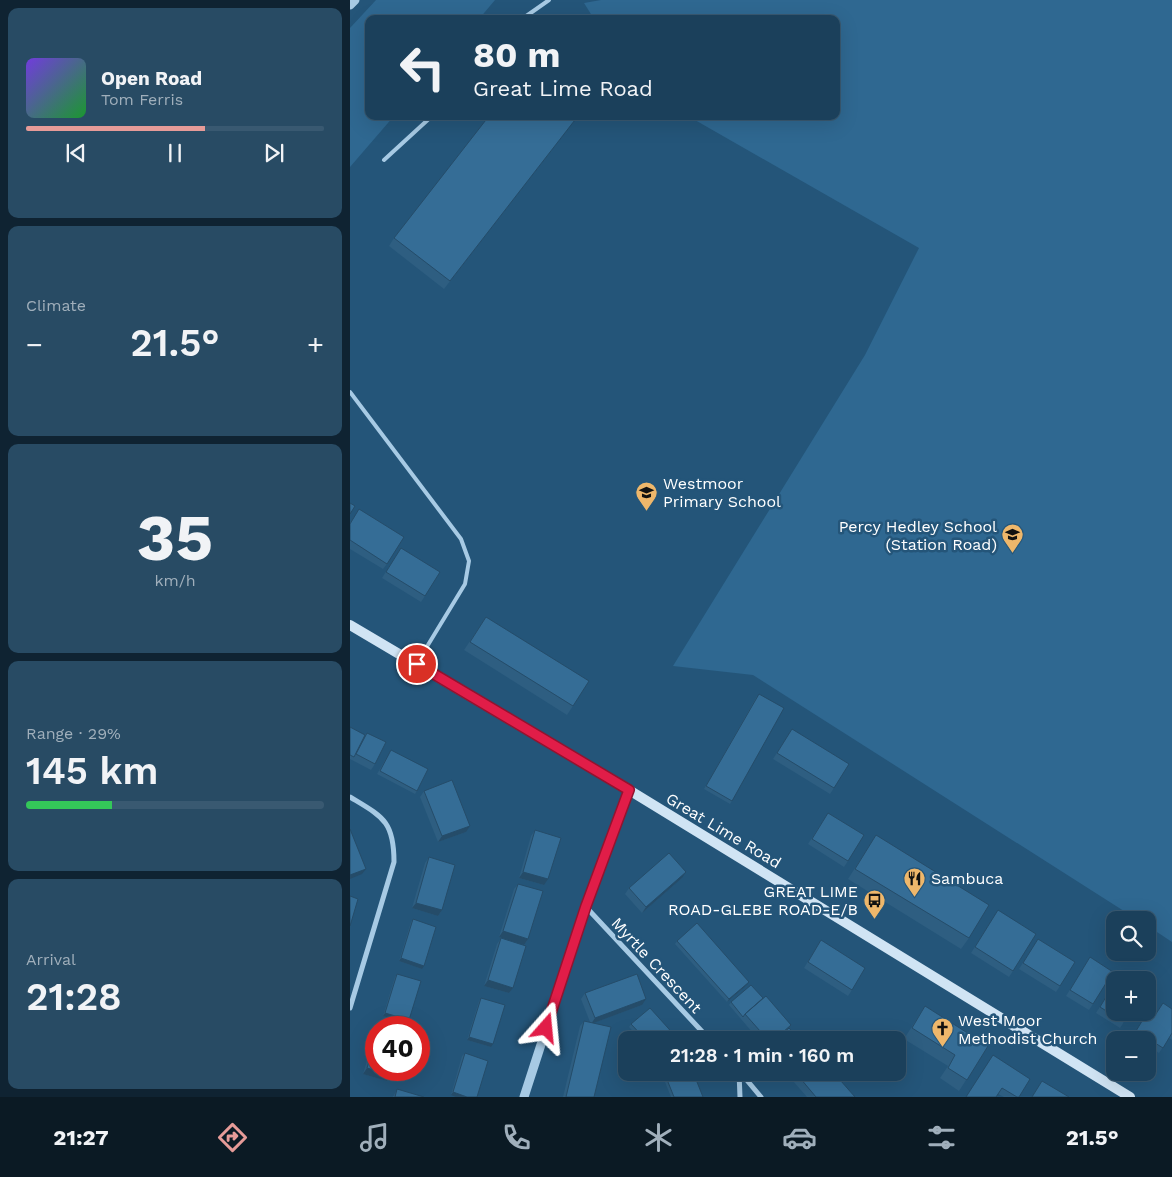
<!DOCTYPE html>
<html lang="en">
<head>
<meta charset="utf-8">
<style>
  :root { --surface:#1b405b; --page:#284b64; --text:#f1f3f6; --muted:#a0afbb; --line:#395971; --accent:#e69b98 }
  body { margin:0; font-family:"Work Sans",sans-serif; background:var(--page); color:var(--text); height:100vh; display:flex; flex-direction:column; font-size:19px; white-space:nowrap }
  * { box-sizing:border-box; margin:0 }
  p { font-size:16px; color:var(--muted) }
  .icon { flex:none; width:28px; height:28px; fill:none; stroke:currentColor; stroke-width:2; stroke-linecap:round; stroke-linejoin:round }
  .map { position:relative; flex:1; overflow:hidden }
  .side { display:flex; flex-direction:column; gap:8px; padding:8px; background:#0f2332; width:350px }
  .side>* { flex:none }
  .banner { position:absolute; left:15px; top:15px; width:475px; height:105px; border-radius:10px; box-shadow:0 5px 20px #0002,0 0 0 1px var(--line); background:#1b405b; color:var(--text); overflow:hidden }
  .tools { position:absolute; left:756px; top:911px; display:grid; gap:10px }
  .tools a { display:grid; place-items:center; width:50px; height:50px; border-radius:10px; background:var(--surface); box-shadow:0 5px 20px #0002,0 0 0 1px var(--line); font-size:25px }
  .speed { position:absolute; left:15px; top:1016px; display:flex; gap:10px; font-size:25px; font-weight:700; text-align:center }
  .speed>* { display:grid; place-content:center; width:65px; height:65px; border-radius:50%; background:var(--surface); box-shadow:0 5px 20px #0002,0 0 0 1px var(--line); line-height:1 }
  .speed .limit { border:8px solid #d22; background:#fff; color:#111 }
  .pin { position:absolute; display:grid; place-items:center; width:42px; height:42px; color:#fff; margin:-21px; border:2px solid #fff; border-radius:50%; box-shadow:0 1px 5px #0007 }
  .me { position:absolute; width:55px; margin:-28px; rotate:18deg; stroke-linejoin:round; filter:drop-shadow(0 0 4px #0008) }
  .turn { display:flex; align-items:center; gap:18px; height:105px; padding:0 25px; font-size:22px }
  .turn .icon { width:65px; height:65px; stroke-width:2.5 }
  .turn b { display:block; font-size:35px; line-height:42px }
  .big { font-size:38px; font-weight:600; line-height:1.1 }
  .side .card { flex:1; display:flex; flex-direction:column; justify-content:center; gap:8px; min-width:0; padding:0 18px; border-radius:10px; background:var(--page) }
  .side .dial { align-items:center; gap:0 }
  .dial b { font-size:65px; line-height:1 }
  .song { display:flex; align-items:center; gap:15px }
  .cover { width:60px; height:60px; border-radius:8px; background:linear-gradient(135deg,hsl(260 70% 55%),hsl(130 70% 35%)) }
  .played { height:5px; border-radius:2px; background:linear-gradient(90deg,var(--accent) 60%,var(--line) 60%) }
  .keys { display:flex; justify-content:space-around; direction:ltr }
  .heat { display:flex; justify-content:space-between; align-items:center; font-size:28px; direction:ltr }
  .charge { height:8px; border-radius:4px; background:linear-gradient(90deg,#34c759 29%,var(--line) 0) }
  .trip { position:absolute; left:268px; top:1031px; width:288px; height:50px; border-radius:10px; background:var(--surface); box-shadow:0 5px 20px #0002,0 0 0 1px var(--line); font-weight:600; line-height:50px; text-align:center }
  .menu { display:flex; height:80px; justify-content:space-around; align-items:center; background:#0b1a24; color:var(--muted) }
  .menu .icon { width:35px; height:35px }
  .menu .active { color:var(--accent) }
  .menu b { font-size:22px; color:var(--text) }
  main { display:flex; flex:1; min-height:0 }
  .map>svg:first-child { display:block }
  .green { fill:#2f6891 }
  .lines { fill:none; stroke-linecap:round; stroke-linejoin:round }
  .service { stroke:#a7cae4; stroke-width:4 }
  .minor { stroke:#a7cae4; stroke-width:5 }
  .tertiary { stroke:#a7cae4; stroke-width:9 }
  .secondary { stroke:#d0e4f4; stroke-width:10 }
  .wall { fill:#2e5e81 }
  .shaded-wall { fill:#254c69 }
  .building { fill:#356d96; stroke:#254c69 }
  .route-casing { stroke:#92132f; stroke-width:12 }
  .route { stroke:#e11d48; stroke-width:9 }
  .labels { text-anchor:middle; stroke-width:5; stroke-linejoin:round; paint-order:stroke }
  .poi-label { font-size:16px; fill:#fff; stroke:#245579; text-anchor:start }
  .street-label { font-size:16px; fill:#fff; stroke:#245579 }
</style>
</head>
<body>
<main>
<section class="side">
<div class="card">
<div class="song"><i class="cover"></i><div><b>Open Road</b><p>Tom Ferris</p></div></div>
<div class="played"></div>
<div class="keys"><svg class="icon" aria-label="previous" viewBox="0 0 24 24"><path d="M18 5L8 12l10 7zM5 5v14"/></svg><svg class="icon" aria-label="pause" viewBox="0 0 24 24"><path d="M8 5v14M16 5v14"/></svg><svg class="icon" aria-label="next" viewBox="0 0 24 24"><path d="M6 5l10 7-10 7zM19 5v14"/></svg></div>
</div>
<div class="card"><p>Climate</p>
<div class="heat"><a>−</a><b class="big">21.5°</b><a>+</a></div>
</div>
<div class="card dial"><b>35</b><p>km/h</p></div>
<div class="card"><p>Range · 29%</p><b class="big">145 km</b><div class="charge"></div></div>
<div class="card"><p>Arrival</p><b class="big">21:28</b></div>
</section>
<div class="map">
<svg width="822" height="1097" viewBox="0 0 822 1097">
  <rect width="100%" height="100%" fill="#245579"/>
  <path class="green" d="M26,0h119l-16,19h-110v97h25l-44,51v-139z
    M251,0h571v942l-24,-16v-6h-10l-385,-245 -80,-9 192,-311 54,-107 -231,-132h148v-97h-242l-10,-16z"/>
  <g class="lines">
    <path class="service" d="M172,19l27,-19
      M34,160l48,-44
      M0,392l111,147 8,22 -4,23 -48,79"/>
    <path class="minor" d="M0,797c33,20 44,24 44,65l-44,146
      M236,907l124,133
      M389,1072l1,25
      M390,1072l21,25"/>
    <path class="tertiary" d="M0,5l5,-5
      M174,1097l62,-191 43,-116"/>
    <path class="secondary" d="M0,625l279,165 501,307"/>
  </g>
  <path class="wall" d="M228,116l-134,173 -55,-43 5,-8z
    M9,509l28,55 -4,5 -33,-20v-26z
    M47,554l28,42 -4,6 -39,-24z
    M136,617l87,89 -6,9 -103,-65z
    M407,696l-25,105 -2,3 -26,-15z
    M0,727l15,8 2,-2 8,31 -4,6 -21,-11z
    M442,729l42,59 -4,6 -57,-35z
    M41,750l26,41 -2,3 -38,-20z
    M74,791l42,41 -28,10 -18,-45z
    M478,813l20,48 -4,6 -36,-23z
    M185,830l9,55 -25,-7 12,-42z
    M526,835l93,103 -8,11 -113,-70z
    M79,857l13,53 -4,6 -26,-8 13,-45z
    M332,878l-40,35 -17,-19 4,-6z
    M168,884l10,55 -4,6 -25,-8 15,-48z
    M648,910l15,61 -4,6 -38,-24z
    M63,919l9,50 -23,-8 12,-39z
    M151,938l12,50 -4,5 -25,-7 13,-42z
    M688,939l22,47 -4,6 -37,-23z
    M471,940l31,50 -4,6 -44,-28z
    M327,941l70,44 -20,17 -52,-58z
    M740,957l3,47 -4,6 -23,-14z
    M47,974l12,46 -2,3 -24,-7 12,-39z
    M765,982l9,40 -4,6 -24,-15z
    M235,993l57,12 -49,18 1,74h-31l17,-71 4,-5 6,1 -9,-23z
    M131,998l10,49 -24,-7 12,-39z
    M381,1002l58,26 11,12h-41l-30,-35z
    M813,1003l9,6v31l-3,-2 -10,15 -11,-7v-6h-11l-5,-3 15,-24 7,4z
    M575,1006l63,40 -29,45 -19,-13 8,-12 -44,-27z
    M281,1024l45,16h-35l-12,-13z
    M26,1031v39l15,5 -4,6 -24,-7z
    M115,1053l23,8 -37,34 11,-39z
    M639,1061l30,36h-15l-6,-3z
    M311,1072h32l10,25h-32z
    M435,1072h48l22,25h-48z
    M47,1089l27,8h-31z"/>
  <path class="shaded-wall" d="M120,826l-4,6 -28,10 4,-6z
    M16,869l-4,5 -12,5v-4z
    M173,872l25,7 -4,6 -25,-7z
    M336,872l-4,6 -40,35 4,-6z
    M66,903l26,7 -4,6 -26,-8z
    M153,931l25,8 -4,6 -25,-8z
    M51,958l23,8 -2,3 -23,-8z
    M138,980l25,8 -4,5 -25,-7z
    M399,982l-2,3 -20,17 2,-3z
    M296,999l-4,6 -51,19 4,-6z
    M35,1013l24,7 -2,3 -24,-7z
    M119,1037l24,7 -2,3 -24,-7z
    M17,1068l24,7 -4,6 -24,-7z
    M103,1092l14,5h-11l-5,-2z"/>
  <path class="building" d="M218,15l4,4h-7z
    M139,116h89l-128,165 -56,-43z
    M0,503l5,3 -5,8z
    M9,509l45,28 -17,27 -37,-24v-16z
    M51,548l39,24 -15,24 -39,-24z
    M136,617l103,64 -16,25 -103,-64z
    M409,694l25,14 -52,93 -26,-15z
    M0,727l15,8 -11,22 -4,-2z
    M442,729l57,35 -15,24 -57,-35z
    M17,733l19,9 -11,22 -19,-10z
    M41,750l37,19 -11,22 -37,-20z
    M102,780l18,46 -28,10 -18,-45z
    M478,813l36,22 -16,26 -36,-22z
    M0,829l16,40 -16,6z
    M185,830l26,8 -13,41 -25,-7z
    M526,835l113,70 -20,33 -114,-69z
    M319,853l17,19 -40,35 -17,-19z
    M79,857l26,8 -13,45 -26,-7z
    M168,884l25,7 -15,48 -25,-8z
    M0,896l8,3 -8,27z
    M648,910l38,24 -23,37 -38,-24z
    M63,919l23,8 -12,39 -23,-8z
    M347,923l52,59 -20,17 -52,-58z
    M151,938l25,8 -13,42 -25,-8z
    M688,939l37,23 -15,24 -37,-23z
    M471,940l44,28 -13,22 -44,-28z
    M740,957l23,15 -20,32 -23,-14z
    M47,974l24,7 -12,39 -24,-7z
    M287,974l9,25 -51,19 -10,-25z
    M765,982v30h15l-6,10 -24,-15z
    M401,985l12,13 -18,16 -2,3 -12,-15z
    M416,996l25,29 -17,15h-6l-23,-26z
    M131,998l24,7 -12,39 -24,-7z
    M813,1003l9,6v24l-9,15 -27,-17 11,-18 7,4z
    M575,1006l63,40 -21,34 -19,-12 7,-13 -43,-27z
    M300,1008l27,30 -2,2h-29l-15,-16z
    M234,1021l27,6 -17,70h-28z
    M31,1024l12,4h-13z
    M439,1028l11,12h-25z
    M26,1038v32h16l-1,5 -24,-7z
    M115,1053l23,8 -11,36h-10l-14,-5z
    M643,1055l37,24 -11,18h-2l-15,-9 -6,9h-30z
    M314,1072h29l10,25h-29z
    M445,1072h38l22,25h-39z
    M692,1081l27,16h-37z
    M47,1089l27,8h-29z"/>
  <g class="lines">
    <defs>
      <path id="route" d="M67,664l212,126 -43,116 -40,122"/>
    </defs>
    <use href="#route" class="route-casing"/>
    <use href="#route" class="route"/>
  </g>
  <defs>
    <symbol id="school-pin" viewBox="-11 -11 22 30"><path d="M0 17L-7.5 6A9.5 9.5 0 1 1 7.5 6Z" fill="#eeb76b" stroke="#245579"/><path d="M0-5L7-2L0 1L-7-2ZM-4 1L0 2.5L4 1V4Q0 6-4 4Z" fill="#111"/></symbol>
    <symbol id="restaurant-pin" viewBox="-11 -11 22 30"><path d="M0 17L-7.5 6A9.5 9.5 0 1 1 7.5 6Z" fill="#eeb76b" stroke="#245579"/><path d="M-5-6h1v4h1v-4h1v4h1v-4h1v5L-1.5 .5V6h-2V.5L-5-1ZM5-6V6H3V1.5H1.5Q1.5-4 5-6Z" fill="#111"/></symbol>
    <symbol id="bus-pin" viewBox="-11 -11 22 30"><path d="M0 17L-7.5 6A9.5 9.5 0 1 1 7.5 6Z" fill="#eeb76b" stroke="#245579"/><path d="M-5-6H5V4H4V6H2V4H-2V6H-4V4H-5ZM-3.5-4V0h7V-4ZM-3.5 1.2v1.5H-2V1.2ZM2 1.2v1.5H3.5V1.2Z" fill="#111"/></symbol>
    <symbol id="church-pin" viewBox="-11 -11 22 30"><path d="M0 17L-7.5 6A9.5 9.5 0 1 1 7.5 6Z" fill="#eeb76b" stroke="#245579"/><path d="M-1.2-6h2.4v3.5h3.3v2.4h-3.3V6h-2.4V-.1h-3.3v-2.4h3.3Z" fill="#111"/></symbol>
  </defs>
  <g fill-rule="evenodd">
    <use href="#school-pin" x="284" y="480" width="25" height="34"/>
    <use href="#school-pin" x="650" y="522" width="25" height="34"/>
    <use href="#restaurant-pin" x="552" y="866" width="25" height="34"/>
    <use href="#bus-pin" x="512" y="888" width="25" height="34"/>
    <use href="#church-pin" x="580" y="1016" width="25" height="34"/>
  </g>
  <g class="labels">
    <g class="poi-label">
      <text x="313" y="489">Westmoor<tspan x="313" dy="18">Primary School</tspan></text>
      <text x="647" y="532" text-anchor="end">Percy Hedley School<tspan x="647" dy="18">(Station Road)</tspan></text>
      <text x="581" y="884">Sambuca</text>
      <text x="508" y="897" text-anchor="end">GREAT LIME<tspan x="508" dy="18">ROAD-GLEBE ROAD-E/B</tspan></text>
      <text x="608" y="1026">West Moor<tspan x="608" dy="18">Methodist Church</tspan></text>
    </g>
    <g class="street-label">
      <text transform="translate(374 830) rotate(31)" y="6">Great Lime Road</text>
      <text transform="translate(307 965) rotate(47)" y="6">Myrtle Crescent</text>
    </g>
  </g>
</svg>
<div class="tools">
<a><svg class="icon" aria-label="search" viewBox="0 0 24 24"><circle cx="10" cy="10" r="6"/><path d="M15 15l6 6"/></svg></a>
<a>+</a>
<a>−</a>
</div>
<div class="speed"><div class="limit">40</div></div>
<div class="pin" style="left:67px;top:664px;background:#d93025"><svg class="icon" aria-label="arrive" viewBox="0 0 24 24"><path d="M6 21V4h12l-3 4 3 4H6"/></svg></div>
<svg class="me" style="left:196px;top:1028px" viewBox="-20 -20 40 40"><path d="M0-17L14 15 0 8-14 15z" fill="#e11d48" stroke="#fff" stroke-width="4"/></svg>
<div class="trip">21:28 · 1 min · 160 m</div>
<div class="banner">
<div class="turn"><svg class="icon" aria-label="left" viewBox="0 0 24 24"><path d="M17 20v-9H6M10 6l-5 5 5 5"/></svg><div><b>80 m</b>Great Lime Road</div></div>
</div>
</div>
</main>
<nav class="menu">
<b>21:27</b>
<svg class="icon active" aria-label="directions" viewBox="0 0 24 24"><path d="M12 3l9 9-9 9-9-9zM9 14v-3h6M13 9l2 2-2 2"/></svg>
<svg class="icon" aria-label="music" viewBox="0 0 24 24"><path d="M9 18V5l10-2v13"/><circle cx="6" cy="18" r="3"/><circle cx="16" cy="16" r="3"/></svg>
<svg class="icon" aria-label="phone" viewBox="0 0 24 24"><path d="M5 4h4l2 5-3 2q2 4 5 5l2-3 5 2v4C11 20 4 13 5 4z"/></svg>
<svg class="icon" aria-label="climate" viewBox="0 0 24 24"><path d="M12 3v18M4 7l16 10M4 17L20 7"/></svg>
<svg class="icon" aria-label="car" viewBox="0 0 24 24"><path d="M5 17H2v-5l4-1 3-4h7l3 4 3 1v5h-3M9 17h6M6 11h13"/><circle cx="7" cy="17" r="2"/><circle cx="17" cy="17" r="2"/></svg>
<svg class="icon" aria-label="filters" viewBox="0 0 24 24"><path d="M4 7h16M4 17h16"/><circle cx="9" cy="7" r="2"/><circle cx="15" cy="17" r="2"/></svg>
<b>21.5°</b>
</nav>
</body>
</html>
